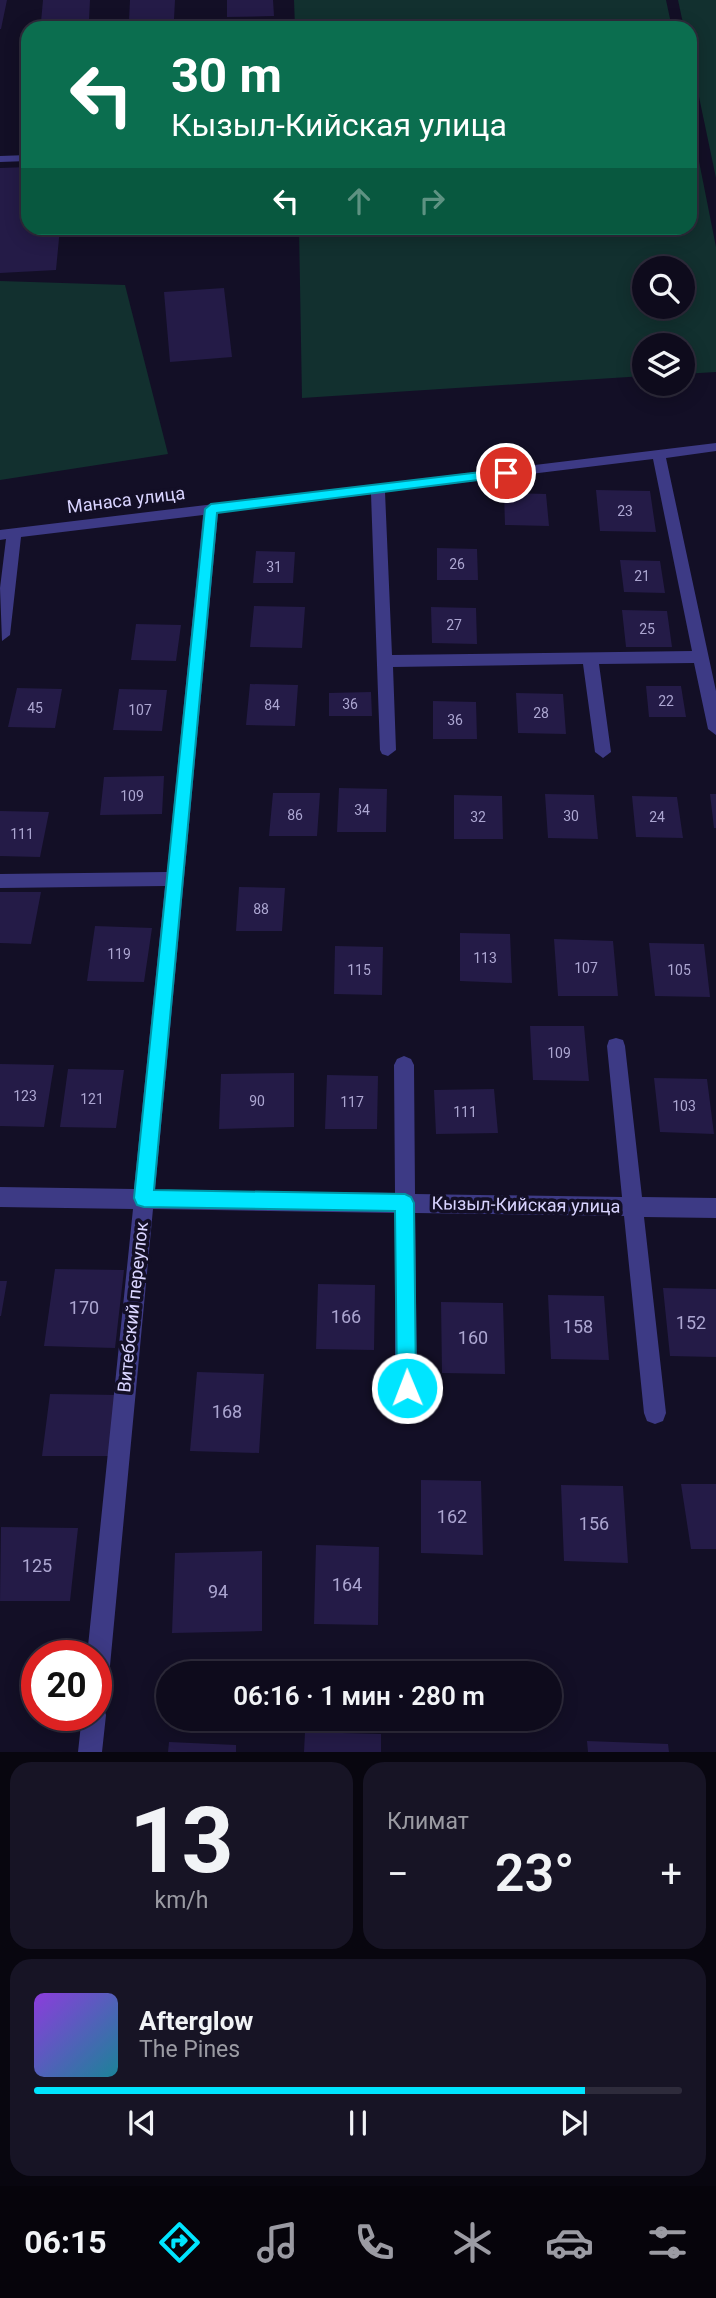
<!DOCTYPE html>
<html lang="ru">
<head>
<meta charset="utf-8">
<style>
  :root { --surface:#0e0b1c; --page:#171425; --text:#f1f3f6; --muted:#9b9ba3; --line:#2e2b3b; --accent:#00e5ff }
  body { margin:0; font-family:Roboto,sans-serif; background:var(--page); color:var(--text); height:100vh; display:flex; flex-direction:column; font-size:26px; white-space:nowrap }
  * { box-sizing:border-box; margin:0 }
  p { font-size:23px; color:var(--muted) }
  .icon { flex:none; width:38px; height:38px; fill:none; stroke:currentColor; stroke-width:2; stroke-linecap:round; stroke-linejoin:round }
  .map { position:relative; height:1752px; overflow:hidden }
  .side { display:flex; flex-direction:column; gap:10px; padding:10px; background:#08060f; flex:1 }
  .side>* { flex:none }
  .guide { position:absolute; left:21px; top:21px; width:676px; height:214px; border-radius:21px; box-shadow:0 4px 18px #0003,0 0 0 2px var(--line); background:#0b6e4f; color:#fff; overflow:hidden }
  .tools { position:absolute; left:632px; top:256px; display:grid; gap:14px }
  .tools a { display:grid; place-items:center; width:63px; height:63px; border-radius:50%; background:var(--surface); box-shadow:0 4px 18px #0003,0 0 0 2px var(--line); font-size:35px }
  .speed { position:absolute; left:21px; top:1640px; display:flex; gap:14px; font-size:35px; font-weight:700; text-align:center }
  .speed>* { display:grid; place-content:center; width:91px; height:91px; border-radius:50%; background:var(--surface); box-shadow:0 4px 18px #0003,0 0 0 2px var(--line); line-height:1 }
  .speed .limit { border:10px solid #d22; background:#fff; color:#111 }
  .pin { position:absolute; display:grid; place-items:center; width:60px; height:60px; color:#fff; margin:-30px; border:4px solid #fff; border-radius:50%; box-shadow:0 2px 7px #0007 }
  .me { position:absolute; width:77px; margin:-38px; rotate:359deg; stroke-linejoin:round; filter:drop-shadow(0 0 5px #0008) }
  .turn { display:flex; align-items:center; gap:24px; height:147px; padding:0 35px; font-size:32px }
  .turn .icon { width:91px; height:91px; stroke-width:2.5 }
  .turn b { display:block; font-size:49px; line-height:60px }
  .lanes { display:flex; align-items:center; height:66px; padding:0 35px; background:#0003; justify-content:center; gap:35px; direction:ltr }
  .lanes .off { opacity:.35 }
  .big { font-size:52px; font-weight:600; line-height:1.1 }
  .side .widget { flex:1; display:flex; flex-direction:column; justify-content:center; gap:10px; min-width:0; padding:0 24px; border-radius:21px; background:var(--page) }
  .side .dial { align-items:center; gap:0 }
  .dial b { font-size:91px; line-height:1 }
  .song { display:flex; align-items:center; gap:21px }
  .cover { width:84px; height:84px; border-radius:10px; background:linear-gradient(135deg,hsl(270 70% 55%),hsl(190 70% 35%)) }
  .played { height:7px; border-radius:4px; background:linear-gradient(90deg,var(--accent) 85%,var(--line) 85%) }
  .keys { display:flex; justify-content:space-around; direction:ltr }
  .heat { display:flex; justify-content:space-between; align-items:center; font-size:38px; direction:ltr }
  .side .tiles { flex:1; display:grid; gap:10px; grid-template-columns:1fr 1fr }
  .widget:last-child { grid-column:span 2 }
  .trip { position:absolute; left:156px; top:1661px; width:406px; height:70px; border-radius:35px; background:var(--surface); box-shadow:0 4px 18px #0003,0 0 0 2px var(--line); font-weight:600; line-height:70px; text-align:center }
  .tab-bar { display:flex; height:112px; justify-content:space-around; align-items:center; background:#06040b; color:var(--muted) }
  .tab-bar .icon { width:49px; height:49px }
  .tab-bar .on { color:var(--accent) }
  .tab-bar b { font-size:32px; color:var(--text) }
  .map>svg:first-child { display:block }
  .green { fill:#12302f; fill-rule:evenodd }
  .building { fill:#241b47 }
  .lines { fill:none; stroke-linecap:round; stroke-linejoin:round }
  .minor { fill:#3d3a85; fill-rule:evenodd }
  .route { fill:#00e5ff; stroke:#0095a6; stroke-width:2 }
  .labels { text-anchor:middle; stroke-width:7; stroke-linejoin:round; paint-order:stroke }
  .number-label { font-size:14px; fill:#aca6d1 }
  .street-label { font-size:18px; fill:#d9d4ff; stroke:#130f26 }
  .near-number-label { font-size:18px; fill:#aca6d1 }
</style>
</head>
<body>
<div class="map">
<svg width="716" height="1752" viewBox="0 0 716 1752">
  <rect width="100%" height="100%" fill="#130f26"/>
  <path class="green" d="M294,0h372l6,28h-377z
    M678,0h38v178l-26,-124v-26h-6z
    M690,116l26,131v125l-33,2 -1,-29h-38v31l-342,22 -3,-170h391zM644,268h38v38h-38z
    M0,281l125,4 43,169 -168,26z"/>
  <path class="building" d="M0,0h7l-6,29h-1z
    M43,0h47l-1,20 -48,2z
    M130,0h45l-1,19 -45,2z
    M227,0h46l1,16 -47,1z
    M28,167v61h32l-4,42 -56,3v-105z
    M224,288l8,69 -62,5 -6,-70z
    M596,490l54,1 6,41 -56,-1z
    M504,493l42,1 3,32 -44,-1z
    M437,548l40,1 1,31h-41z
    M256,551l39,1 -2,31h-40z
    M620,560l40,1 5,32 -41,-1z
    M254,606l51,1 -3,41 -52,-1z
    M431,607l45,1 1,36 -45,-1z
    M622,610l45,1 5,36h-46z
    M136,624l45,1 -5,36 -45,-1z
    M250,684l48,1 -3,41 -49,-1z
    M646,686h35l5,31h-37z
    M17,688l45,1 -7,39 -47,-1z
    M119,689l48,1 -5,41 -49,-1z
    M371,692l1,24h-43v-23z
    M516,693l47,1 3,40 -48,-1z
    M433,701l43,1 1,37h-44z
    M164,776l-2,38 -62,1 4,-38z
    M339,788l48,1 -1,43h-49z
    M273,793h47l-3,43h-48z
    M545,794l49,1 4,44 -50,-1z
    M710,794h6v34h-2z
    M454,795l48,1 1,43h-49z
    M632,796l45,1 6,41 -47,-1z
    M0,811l49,1 -9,45 -40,-1z
    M239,887l46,1 -3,43h-46z
    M0,892h41l-10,52 -31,-1z
    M95,926l57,2 -8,54 -57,-1z
    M460,933l50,1 2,49 -52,-2z
    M554,939l59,2 5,55h-60z
    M649,943l55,1 6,53 -55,-1z
    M335,946l48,1 -1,48 -48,-1z
    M530,1026h54l5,55 -56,-1z
    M0,1064l54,1 -10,62 -44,-1z
    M68,1069l56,1 -8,58 -56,-1z
    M294,1073v54l-75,2 2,-55z
    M327,1075l51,1 -1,53h-52z
    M654,1078l53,1 7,55 -54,-2z
    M494,1089l4,44 -62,1 -2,-44z
    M55,1269l69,1 -9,78 -71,-2z
    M0,1281h7l-6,35h-1z
    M318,1284l57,1 -1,65 -58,-1z
    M663,1288l53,1v68l-46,-1z
    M548,1295l56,1 5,64 -58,-1z
    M441,1302l62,1 2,71 -63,-1z
    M197,1372l67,2 -5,79 -69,-2z
    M50,1394l69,1 -7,61h-70z
    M421,1480l60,1 2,74 -62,-2z
    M681,1484h35v65h-25z
    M561,1485l62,1 5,77 -64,-2z
    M1,1527l77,1 -8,73h-70z
    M316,1545l63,2 -1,78 -64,-1z
    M262,1551v80l-90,2 3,-80z
    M305,1732l76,2v18h-77z
    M587,1741l81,3 1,8h-81z
    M169,1742l67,3v7h-68z"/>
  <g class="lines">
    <path class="minor" d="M28,155v6l-28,1v-6z
      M716,443v8l-50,7 50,233v44l-8,-6 -14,-66 -95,1 12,88 -8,6 -8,-6 -12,-88 -190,3 3,83 -8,6 -6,-2 -2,-4 -9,-256 -153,19 -63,677 240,3 -1,-128 3,-6 7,-3 7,3 3,6 1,129 207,3 -15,-151 2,-6 7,-2 7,2 2,6 17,151 74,1v20l-72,-1 22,196 -3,8 -8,3 -8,-3 -3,-8 -20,-197 -209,-3 2,175 -3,8 -8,3 -8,-3 -3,-8v-175l-242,-4 -45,478 -3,9 -9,3v-43h-9l46,-447 -133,-2v-20l134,2 31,-303 -165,2v-14l167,-2 36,-357 -182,22 -11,98 -8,6 -2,-53 6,-49 -6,1v-10zM653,459l39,192 -300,4 -7,-163z
      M96,1704l7,2 3,9 -4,37h-24l4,-37h14z"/>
  </g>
  <path class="route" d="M506,469l6,4 -2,3 -293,37 -63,677 251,4 6,3 3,6 2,185 -2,7 -7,3 -8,-3 -2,-7 -2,-177 -251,-4 -7,-2 -3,-7 71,-689 6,-5z"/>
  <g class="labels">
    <g class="number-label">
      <text x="625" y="516">23</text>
      <text x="457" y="569">26</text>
      <text x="274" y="572">31</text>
      <text x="642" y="581">21</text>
      <text x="454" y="630">27</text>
      <text x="647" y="634">25</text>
      <text x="666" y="706">22</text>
      <text x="350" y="709">36</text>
      <text x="272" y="710">84</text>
      <text x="35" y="713">45</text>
      <text x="140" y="715">107</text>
      <text x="541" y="718">28</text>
      <text x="455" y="725">36</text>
      <text x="132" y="801">109</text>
      <text x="362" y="815">34</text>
      <text x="295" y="820">86</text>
      <text x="571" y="821">30</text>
      <text x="478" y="822">32</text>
      <text x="657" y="822">24</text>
      <text x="22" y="839">111</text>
      <text x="261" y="914">88</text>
      <text x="119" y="959">119</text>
      <text x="485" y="963">113</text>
      <text x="586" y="973">107</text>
      <text x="359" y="975">115</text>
      <text x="679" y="975">105</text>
      <text x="559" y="1058">109</text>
      <text x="25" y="1101">123</text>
      <text x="92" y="1104">121</text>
      <text x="257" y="1106">90</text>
      <text x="352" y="1107">117</text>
      <text x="684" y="1111">103</text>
      <text x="465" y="1117">111</text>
    </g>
    <g class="street-label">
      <text transform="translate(126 500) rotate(-7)" y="6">Манаса улица</text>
      <text transform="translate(526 1205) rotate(1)" y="6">Кызыл-Кийская улица</text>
      <text transform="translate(133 1307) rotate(-84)" y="6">Витебский переулок</text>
    </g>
    <g class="near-number-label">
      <text x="84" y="1314">170</text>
      <text x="346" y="1323">166</text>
      <text x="691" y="1329">152</text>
      <text x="578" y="1333">158</text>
      <text x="473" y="1344">160</text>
      <text x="227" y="1418">168</text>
      <text x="452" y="1523">162</text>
      <text x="594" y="1530">156</text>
      <text x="37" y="1572">125</text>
      <text x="347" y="1591">164</text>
      <text x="218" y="1598">94</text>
    </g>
  </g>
</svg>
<div class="tools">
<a><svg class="icon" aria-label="search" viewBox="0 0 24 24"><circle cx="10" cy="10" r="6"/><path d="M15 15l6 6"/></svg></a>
<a><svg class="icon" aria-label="layers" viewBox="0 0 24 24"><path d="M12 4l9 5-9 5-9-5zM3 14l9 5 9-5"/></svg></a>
</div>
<div class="speed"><div class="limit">20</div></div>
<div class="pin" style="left:506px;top:473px;background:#d93025"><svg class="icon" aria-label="arrive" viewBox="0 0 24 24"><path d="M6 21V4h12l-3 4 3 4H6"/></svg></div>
<svg class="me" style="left:407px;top:1388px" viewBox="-20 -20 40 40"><circle r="17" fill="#00e5ff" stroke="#fff" stroke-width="3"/><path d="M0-11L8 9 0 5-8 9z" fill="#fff"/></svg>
<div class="trip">06:16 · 1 мин · 280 m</div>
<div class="guide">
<div class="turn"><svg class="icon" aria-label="left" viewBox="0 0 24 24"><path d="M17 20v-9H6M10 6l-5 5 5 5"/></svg><div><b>30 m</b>Кызыл-Кийская улица</div></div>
<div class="lanes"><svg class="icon" aria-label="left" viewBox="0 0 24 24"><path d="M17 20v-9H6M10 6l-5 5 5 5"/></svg><svg class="icon off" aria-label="ahead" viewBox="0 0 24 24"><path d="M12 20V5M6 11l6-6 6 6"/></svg><svg class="icon off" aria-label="right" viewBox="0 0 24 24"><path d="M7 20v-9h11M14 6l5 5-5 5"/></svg></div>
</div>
</div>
<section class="side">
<div class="tiles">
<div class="widget dial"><b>13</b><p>km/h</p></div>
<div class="widget"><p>Климат</p>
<div class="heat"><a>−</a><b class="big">23°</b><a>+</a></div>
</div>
<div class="widget">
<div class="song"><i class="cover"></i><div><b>Afterglow</b><p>The Pines</p></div></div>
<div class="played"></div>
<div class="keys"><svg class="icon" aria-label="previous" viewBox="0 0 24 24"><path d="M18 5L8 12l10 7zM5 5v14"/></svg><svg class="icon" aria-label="pause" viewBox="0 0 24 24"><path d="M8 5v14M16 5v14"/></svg><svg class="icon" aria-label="next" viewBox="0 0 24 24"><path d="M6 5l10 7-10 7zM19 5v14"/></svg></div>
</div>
</div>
</section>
<nav class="tab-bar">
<b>06:15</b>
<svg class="icon on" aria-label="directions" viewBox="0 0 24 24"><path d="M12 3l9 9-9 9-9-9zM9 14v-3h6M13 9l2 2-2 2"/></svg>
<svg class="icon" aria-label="music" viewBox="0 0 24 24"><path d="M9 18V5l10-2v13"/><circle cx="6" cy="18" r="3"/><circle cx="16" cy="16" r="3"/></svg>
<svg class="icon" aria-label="phone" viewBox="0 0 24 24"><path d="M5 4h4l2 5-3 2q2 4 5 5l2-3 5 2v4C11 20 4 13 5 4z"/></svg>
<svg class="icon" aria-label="climate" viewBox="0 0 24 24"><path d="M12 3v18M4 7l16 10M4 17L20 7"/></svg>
<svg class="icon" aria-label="car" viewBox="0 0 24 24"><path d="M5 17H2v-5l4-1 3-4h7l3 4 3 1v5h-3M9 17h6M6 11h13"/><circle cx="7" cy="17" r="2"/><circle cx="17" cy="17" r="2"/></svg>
<svg class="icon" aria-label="filters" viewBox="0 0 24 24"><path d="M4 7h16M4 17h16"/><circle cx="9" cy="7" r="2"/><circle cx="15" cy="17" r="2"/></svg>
</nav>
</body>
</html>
